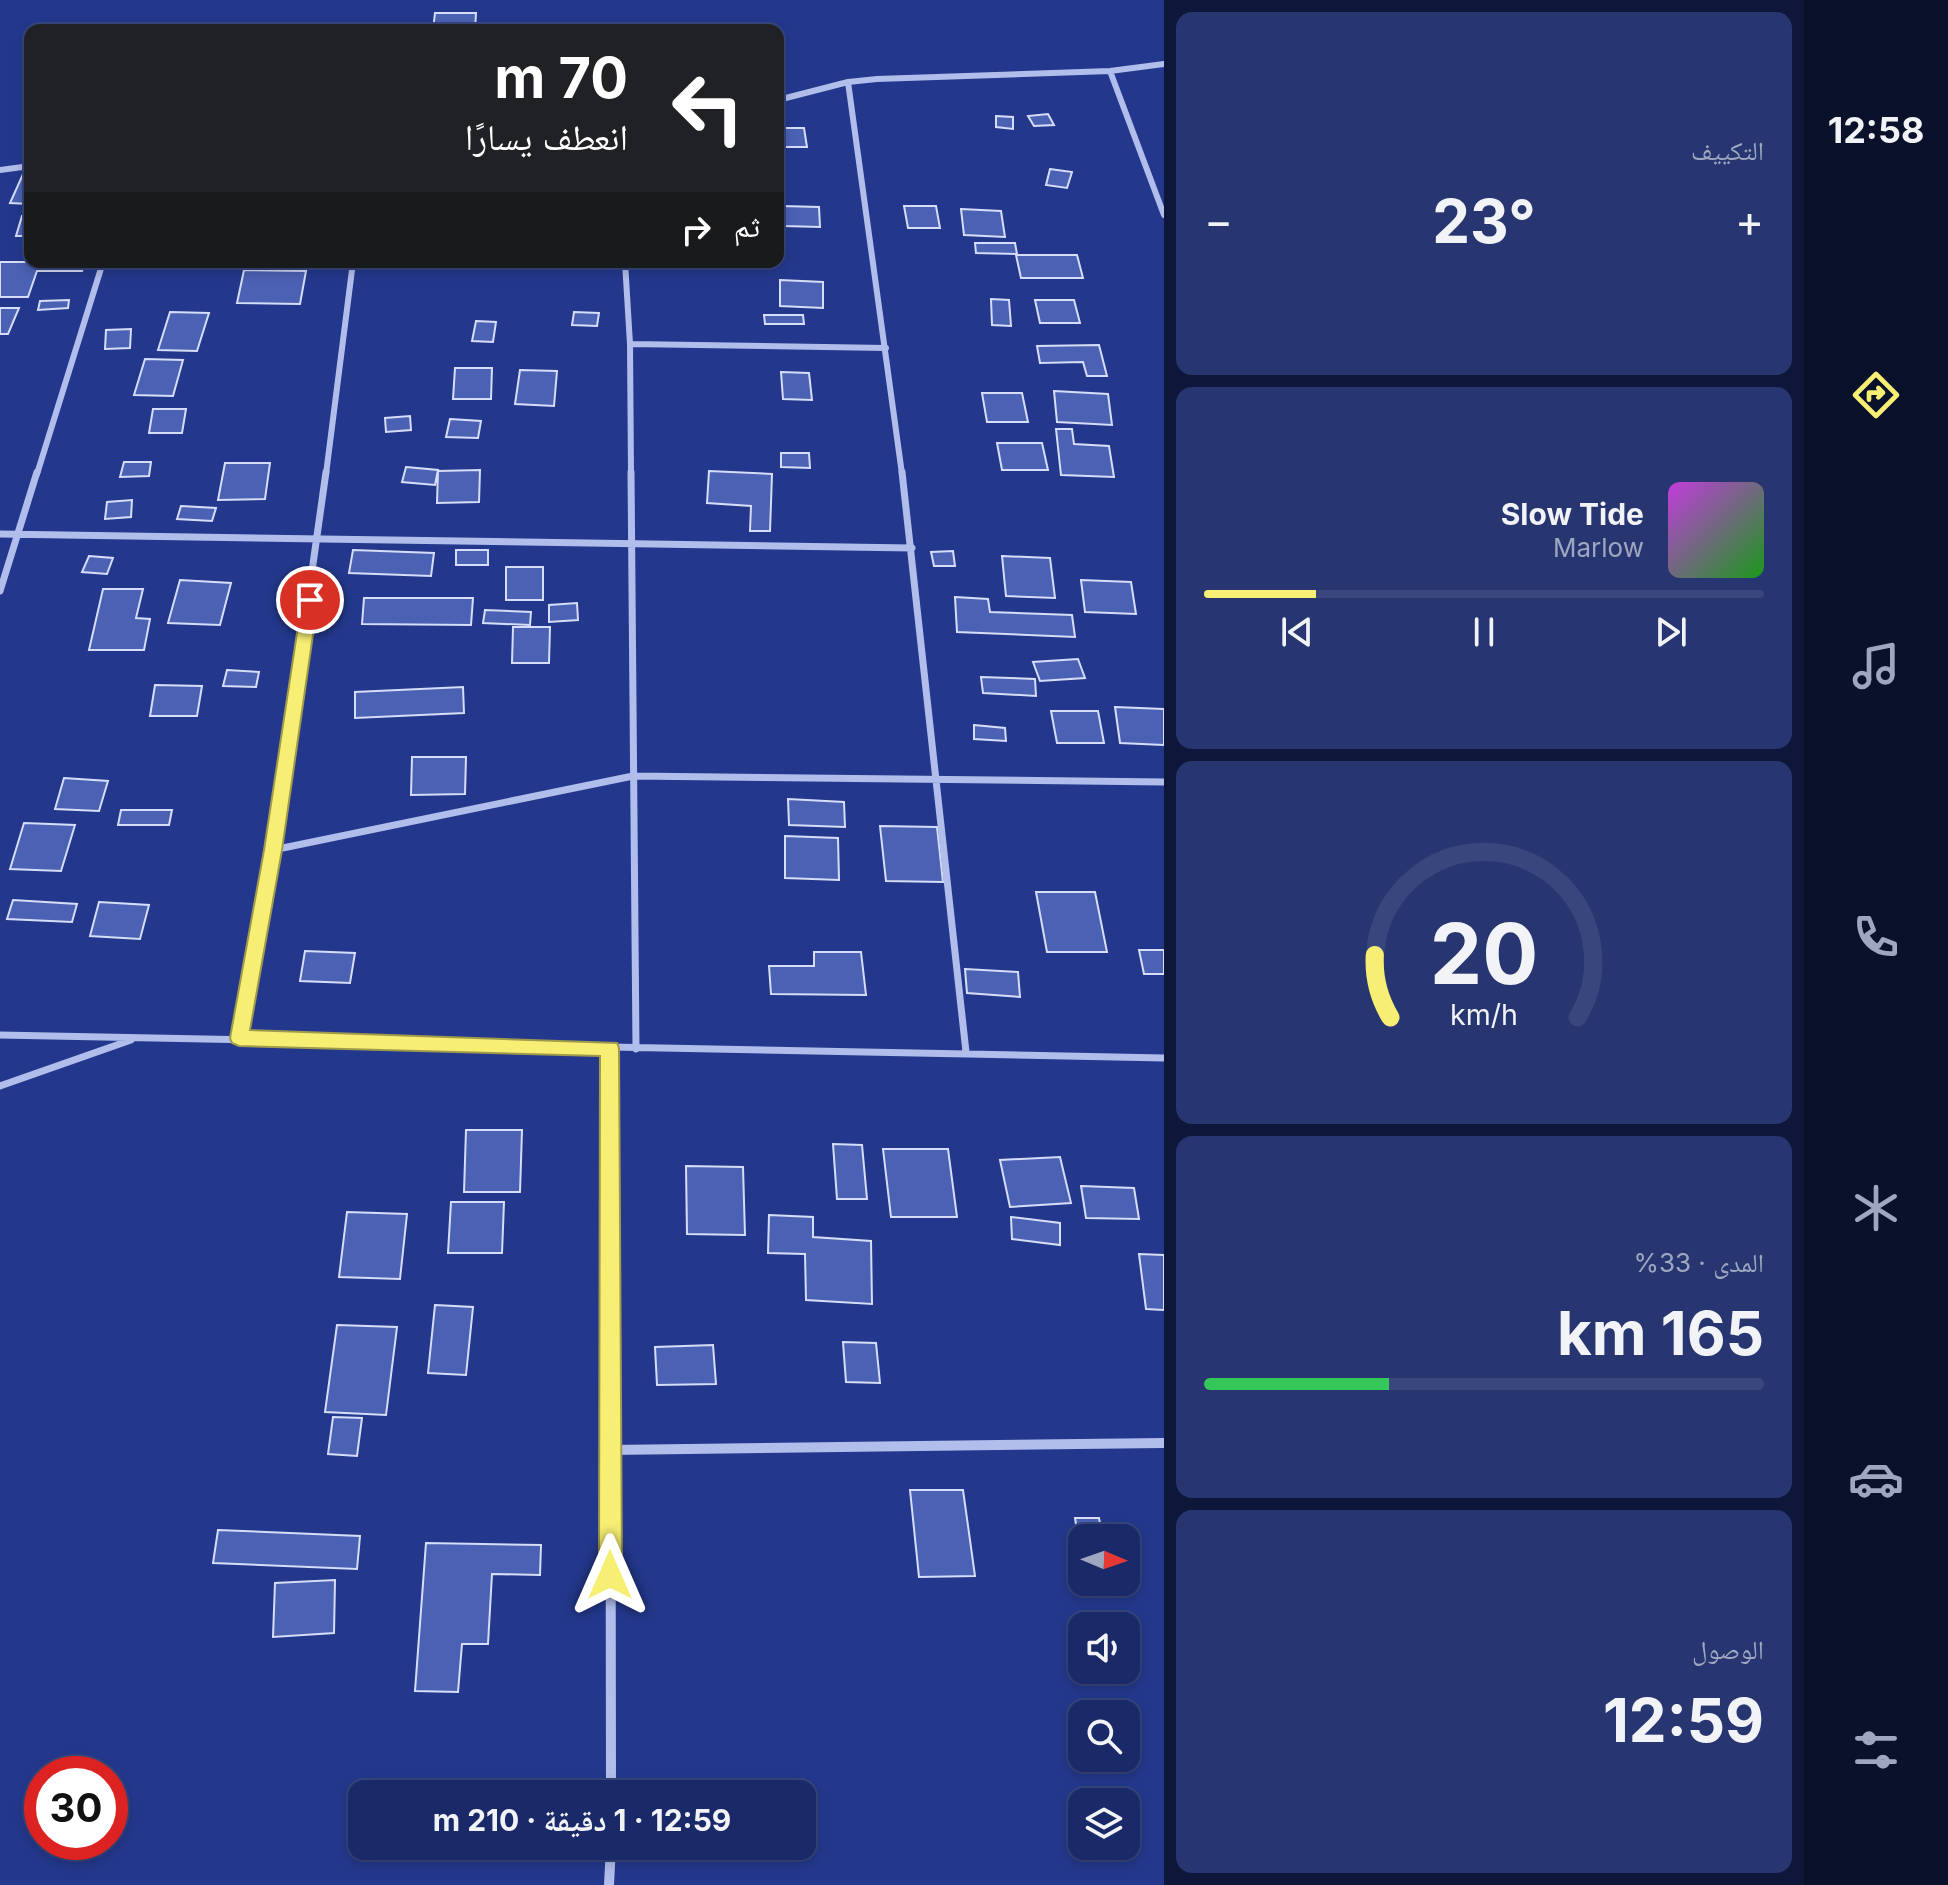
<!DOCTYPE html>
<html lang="ar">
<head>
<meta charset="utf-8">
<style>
  :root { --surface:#1a2a69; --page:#273671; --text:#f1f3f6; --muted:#9fa7c0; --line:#38467d; --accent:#f6ef74 }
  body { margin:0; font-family:Inter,"Noto Naskh Arabic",sans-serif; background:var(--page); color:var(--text); direction:rtl; height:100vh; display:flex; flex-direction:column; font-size:30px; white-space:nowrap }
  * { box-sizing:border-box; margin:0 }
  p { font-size:26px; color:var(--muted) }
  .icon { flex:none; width:44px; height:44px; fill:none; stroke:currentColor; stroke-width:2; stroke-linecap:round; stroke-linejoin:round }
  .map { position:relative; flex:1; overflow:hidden; direction:ltr }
  .details { display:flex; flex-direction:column; gap:12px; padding:12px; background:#0e173a; width:640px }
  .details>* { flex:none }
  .banner { position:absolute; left:24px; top:24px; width:760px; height:244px; border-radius:16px; box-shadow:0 4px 12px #0003,0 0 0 2px var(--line); direction:rtl; background:#202124; color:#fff; overflow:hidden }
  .needle { width:52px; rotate:92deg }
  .buttons { position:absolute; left:1068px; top:1524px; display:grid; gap:16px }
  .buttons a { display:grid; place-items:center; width:72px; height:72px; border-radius:16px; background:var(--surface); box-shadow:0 4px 12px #0003,0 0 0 2px var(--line); font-size:40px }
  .speed { position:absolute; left:24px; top:1756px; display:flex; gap:16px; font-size:40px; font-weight:700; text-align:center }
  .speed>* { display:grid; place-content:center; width:104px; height:104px; border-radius:50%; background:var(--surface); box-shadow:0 4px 12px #0003,0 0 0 2px var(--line); line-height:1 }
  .speed .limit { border:12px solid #d22; background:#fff; color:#111 }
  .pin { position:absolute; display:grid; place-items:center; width:68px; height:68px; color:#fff; margin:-34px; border:4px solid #fff; border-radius:50%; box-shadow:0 2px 8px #0007 }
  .me { position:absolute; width:88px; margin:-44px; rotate:0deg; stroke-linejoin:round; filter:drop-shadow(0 0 6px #0008) }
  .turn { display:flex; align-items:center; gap:28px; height:168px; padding:0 24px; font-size:36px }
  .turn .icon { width:104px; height:104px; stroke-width:2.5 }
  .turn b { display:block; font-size:56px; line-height:68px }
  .then { display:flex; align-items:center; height:76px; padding:0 24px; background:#0003; gap:16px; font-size:30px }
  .big { font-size:60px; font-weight:700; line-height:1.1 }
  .details .card { flex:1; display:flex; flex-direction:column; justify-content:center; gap:12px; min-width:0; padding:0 28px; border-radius:16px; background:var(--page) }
  .details .dial { align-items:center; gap:0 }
  .dial svg { height:208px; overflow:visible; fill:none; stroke:var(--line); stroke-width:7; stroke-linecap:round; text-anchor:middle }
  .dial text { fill:var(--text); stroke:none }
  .song { display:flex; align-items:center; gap:24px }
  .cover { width:96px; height:96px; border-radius:12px; background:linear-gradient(135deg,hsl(290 70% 55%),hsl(120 70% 35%)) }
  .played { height:8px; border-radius:4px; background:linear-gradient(90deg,var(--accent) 20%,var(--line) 20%) }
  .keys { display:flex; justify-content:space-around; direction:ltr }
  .heat { display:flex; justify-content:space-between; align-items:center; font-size:44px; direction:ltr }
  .charge { height:12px; border-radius:6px; background:linear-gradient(90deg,#34c759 33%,var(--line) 0) }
  .trip { position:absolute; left:348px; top:1780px; width:468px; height:80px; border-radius:16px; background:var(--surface); box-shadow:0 4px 12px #0003,0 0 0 2px var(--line); font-weight:700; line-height:80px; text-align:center; direction:rtl }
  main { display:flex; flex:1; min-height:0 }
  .tabs { display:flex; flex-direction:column; width:144px; justify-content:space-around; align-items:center; background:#0a112a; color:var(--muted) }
  .tabs .icon { width:56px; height:56px }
  .tabs .active { color:var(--accent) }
  .tabs b { font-size:36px; color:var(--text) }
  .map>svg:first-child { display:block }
  .building { fill:#4b61b3; stroke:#d6ddf8; stroke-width:2 }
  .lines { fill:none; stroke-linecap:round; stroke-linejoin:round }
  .street-far2 { stroke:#b1bdeb; stroke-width:6 }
  .street-far1 { stroke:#b1bdeb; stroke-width:7 }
  .street { stroke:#b1bdeb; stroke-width:10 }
  .route { fill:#f6ef74; stroke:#a09b4b; stroke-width:2 }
</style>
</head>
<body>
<main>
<nav class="tabs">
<b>12:58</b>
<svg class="icon active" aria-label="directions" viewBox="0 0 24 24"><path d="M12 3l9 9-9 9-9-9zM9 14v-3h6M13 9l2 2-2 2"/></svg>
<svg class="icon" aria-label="music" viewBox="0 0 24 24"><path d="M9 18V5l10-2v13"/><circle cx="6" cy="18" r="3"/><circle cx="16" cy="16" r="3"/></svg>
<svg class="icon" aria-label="phone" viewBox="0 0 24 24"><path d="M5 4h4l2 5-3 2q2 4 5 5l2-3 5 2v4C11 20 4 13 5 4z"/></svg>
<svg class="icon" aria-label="climate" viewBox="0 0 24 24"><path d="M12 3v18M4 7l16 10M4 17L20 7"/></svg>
<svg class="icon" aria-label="car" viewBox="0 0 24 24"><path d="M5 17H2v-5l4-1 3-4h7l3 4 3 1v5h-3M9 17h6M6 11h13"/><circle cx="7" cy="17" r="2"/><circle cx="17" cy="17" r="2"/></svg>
<svg class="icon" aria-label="filters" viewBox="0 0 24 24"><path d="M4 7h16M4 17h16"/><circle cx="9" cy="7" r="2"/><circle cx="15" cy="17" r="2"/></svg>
</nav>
<section class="details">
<div class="card"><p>التكييف</p>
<div class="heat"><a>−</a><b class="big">23°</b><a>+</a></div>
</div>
<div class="card">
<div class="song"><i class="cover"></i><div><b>Slow Tide</b><p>Marlow</p></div></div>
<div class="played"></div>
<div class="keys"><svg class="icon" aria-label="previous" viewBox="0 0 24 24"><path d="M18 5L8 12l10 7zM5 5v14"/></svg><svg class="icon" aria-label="pause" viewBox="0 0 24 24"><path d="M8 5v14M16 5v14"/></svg><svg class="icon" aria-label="next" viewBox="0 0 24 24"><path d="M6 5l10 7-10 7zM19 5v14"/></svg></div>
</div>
<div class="card dial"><svg viewBox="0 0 100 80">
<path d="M14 69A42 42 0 1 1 86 69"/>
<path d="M14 69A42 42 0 0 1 8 45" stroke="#f6ef74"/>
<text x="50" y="56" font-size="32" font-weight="700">20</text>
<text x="50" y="72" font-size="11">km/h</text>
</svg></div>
<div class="card"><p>المدى · 33%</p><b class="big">165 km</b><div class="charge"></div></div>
<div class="card"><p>الوصول</p><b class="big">12:59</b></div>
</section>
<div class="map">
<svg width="1164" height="1885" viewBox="0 0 1164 1885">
  <rect width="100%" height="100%" fill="#23388c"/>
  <path class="building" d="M435,13h41l-1,17h-42z
    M1048,114l6,11 -20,1 -6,-10z
    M996,116l17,1v12l-17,-2z
    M778,128h26l3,19h-29z
    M1050,169l22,3 -5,16 -21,-3z
    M23,174l7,1v29l-20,-1z
    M783,206l36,1 1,20 -36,-1z
    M904,206h32l4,22h-32z
    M961,209l40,2 4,26 -41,-2z
    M30,215v21h-14l6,-20z
    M975,243h40l2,11 -41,-1z
    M1016,255h61l6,23h-62z
    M0,262h85l-3,9h-45l-9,26h-28z
    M244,270l62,1 -6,33 -63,-1z
    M780,280l43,2v26l-43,-2z
    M991,299l18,1 2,26 -19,-1z
    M69,300l-1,8 -30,2 2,-9z
    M1035,300h39l6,23h-40z
    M0,308h19l-11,26h-8z
    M170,312l39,1 -12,38 -39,-1z
    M574,312l25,1 -2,13 -25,-1z
    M764,315h39l1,9h-39z
    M476,321l20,1 -3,20 -21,-1z
    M131,329l-1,19 -25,1 1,-19z
    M1099,345l8,31h-20l-4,-14 -43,1 -3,-17z
    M145,359l38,1 -10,36 -39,-1z
    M455,368h37l-1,31h-38z
    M520,370l37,1 -3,35 -39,-2z
    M781,372l28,1 3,27 -29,-1z
    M1054,391l54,3 4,31 -55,-3z
    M982,393h40l6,29h-41z
    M153,409h33l-4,24h-33z
    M410,416l1,14 -25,2 -1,-14z
    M450,419l31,2 -3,17 -32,-1z
    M1056,429h16l2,15 35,2 5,31 -53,-2z
    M997,443h45l6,27h-46z
    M781,453h28l1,15 -29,-1z
    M124,462h27l-2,14 -29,1z
    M225,463h45l-5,36 -47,1z
    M406,467l32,3 -3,15 -33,-3z
    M480,470l-1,32 -42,1 1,-32z
    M709,471l63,3 -2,57h-20l1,-25 -44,-3z
    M132,500l-1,17 -26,2 2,-17z
    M181,506l35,2 -4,13 -35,-2z
    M353,550l81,3 -3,23 -82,-3z
    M456,550h32v15h-32z
    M953,551l2,15h-21l-3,-14z
    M89,556l24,2 -6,16 -25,-2z
    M1002,556l48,2 5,40 -49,-2z
    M506,567h37v33h-37z
    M180,580l51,3 -11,42 -52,-2z
    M1081,580l50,2 5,32 -51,-2z
    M103,589h40l-7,29 14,1 -6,31h-55z
    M955,597l33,2 2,13 82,3 3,22 -118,-5z
    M364,598h109l-2,27 -109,-1z
    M577,603l1,17 -29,2v-17z
    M485,610l46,2 -1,13 -47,-2z
    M513,627h37l-1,36h-37z
    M1078,659l7,19 -45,3 -7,-19z
    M227,670l32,2 -3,15 -33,-1z
    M981,677l54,2 1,17 -53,-3z
    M155,685l47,1 -5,30h-47z
    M463,687l1,26 -109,5v-26z
    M1115,707l49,2v36l-44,-2z
    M1051,711h47l6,32h-47z
    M974,725l31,3 1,13 -32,-2z
    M412,757h54l-1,37 -54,1z
    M64,778l44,3 -9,30 -44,-2z
    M788,799l56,3 1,25 -56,-2z
    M121,810h51l-3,15h-51z
    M24,823l51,2 -14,46 -51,-2z
    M880,826l57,1 6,55 -57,-1z
    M785,836l53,2 1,42 -54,-2z
    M1036,892h59l12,60h-60z
    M13,900l64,4 -5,18 -65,-3z
    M99,902l50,3 -9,34 -50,-3z
    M1139,950h25v24h-20z
    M305,951l50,2 -5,30 -50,-2z
    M814,952h47l5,43 -95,-1 -2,-28h45z
    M965,969l53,3 2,25 -53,-4z
    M466,1130h56l-2,62h-56z
    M833,1144l29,1 5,54h-30z
    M883,1149h65l9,68h-66z
    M1060,1157l11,46 -61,4 -10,-47z
    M686,1166l57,1 2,68 -58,-1z
    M1081,1186l53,2 5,31 -53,-1z
    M451,1202h53l-2,51h-54z
    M347,1212l60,2 -7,65 -61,-2z
    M769,1215l44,2v20l58,4 1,63 -66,-4 -1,-46 -37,-1z
    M1011,1217l49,6v22l-48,-6z
    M1139,1254l25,1v55l-18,-1z
    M435,1305l38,2 -7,68 -38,-2z
    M337,1325l60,2 -11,88 -61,-3z
    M843,1342l33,1 4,40 -34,-1z
    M713,1345l3,39 -59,1 -2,-38z
    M333,1417l29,1 -5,38 -29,-2z
    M910,1490h53l12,86 -56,1z
    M1075,1518h24l4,20h-21v25z
    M218,1530l142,6 -3,33 -144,-6z
    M426,1543l115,2 -1,30 -48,-1 -4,70h-26l-4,48 -43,-1z
    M335,1580l-1,53 -61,4 2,-54z"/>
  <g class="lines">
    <path class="street-far2" d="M1110,71l54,144
      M848,82l54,392
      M778,100l70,-18 29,-3 233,-8 54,-7
      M0,170l30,-4
      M625,262l5,82 1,130
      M630,344l256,4
      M37,474l66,-212
      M326,474l27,-212"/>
    <path class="street-far1" d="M631,472l5,577
      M902,472l64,580
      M0,534l912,14
      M0,591l37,-119
      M273,850l360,-74 531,6
      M0,1035l1164,23
      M239,1038l48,-290 39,-276
      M610,1048v40
      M0,1086l131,-46"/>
    <path class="street" d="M610,1086l1,708
      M610,1450l554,-7
      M609,1885l2,-39"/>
  </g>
  <path class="route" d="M310,595l8,5 -36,250 -32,180 367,13 2,5 3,527 -4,8 -8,3 -8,-3 -3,-8 1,-519 -361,-10 -7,-3 -2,-5 34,-188 38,-250z"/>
</svg>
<div class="buttons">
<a><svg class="needle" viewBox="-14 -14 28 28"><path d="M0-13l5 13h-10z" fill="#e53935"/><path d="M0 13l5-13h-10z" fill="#9fa7c0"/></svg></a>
<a><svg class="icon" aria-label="sound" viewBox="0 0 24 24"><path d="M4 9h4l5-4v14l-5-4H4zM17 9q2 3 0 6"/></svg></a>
<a><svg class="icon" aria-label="search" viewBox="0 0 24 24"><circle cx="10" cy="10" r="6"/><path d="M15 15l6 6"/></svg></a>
<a><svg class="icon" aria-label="layers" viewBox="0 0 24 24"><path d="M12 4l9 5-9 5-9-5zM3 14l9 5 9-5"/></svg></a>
</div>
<div class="speed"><div class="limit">30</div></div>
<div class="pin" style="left:310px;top:600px;background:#d93025"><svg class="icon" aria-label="arrive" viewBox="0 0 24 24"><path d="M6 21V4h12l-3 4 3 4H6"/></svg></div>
<svg class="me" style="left:610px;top:1575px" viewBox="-20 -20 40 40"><path d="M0-17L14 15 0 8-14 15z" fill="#f6ef74" stroke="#fff" stroke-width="4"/></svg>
<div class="trip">12:59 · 1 دقيقة · 210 m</div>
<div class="banner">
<div class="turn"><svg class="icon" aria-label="left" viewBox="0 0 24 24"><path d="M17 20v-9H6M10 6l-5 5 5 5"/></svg><div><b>70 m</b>انعطف يسارًا</div></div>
<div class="then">ثم<svg class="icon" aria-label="right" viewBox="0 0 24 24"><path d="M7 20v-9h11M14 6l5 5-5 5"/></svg></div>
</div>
</div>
</main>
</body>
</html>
